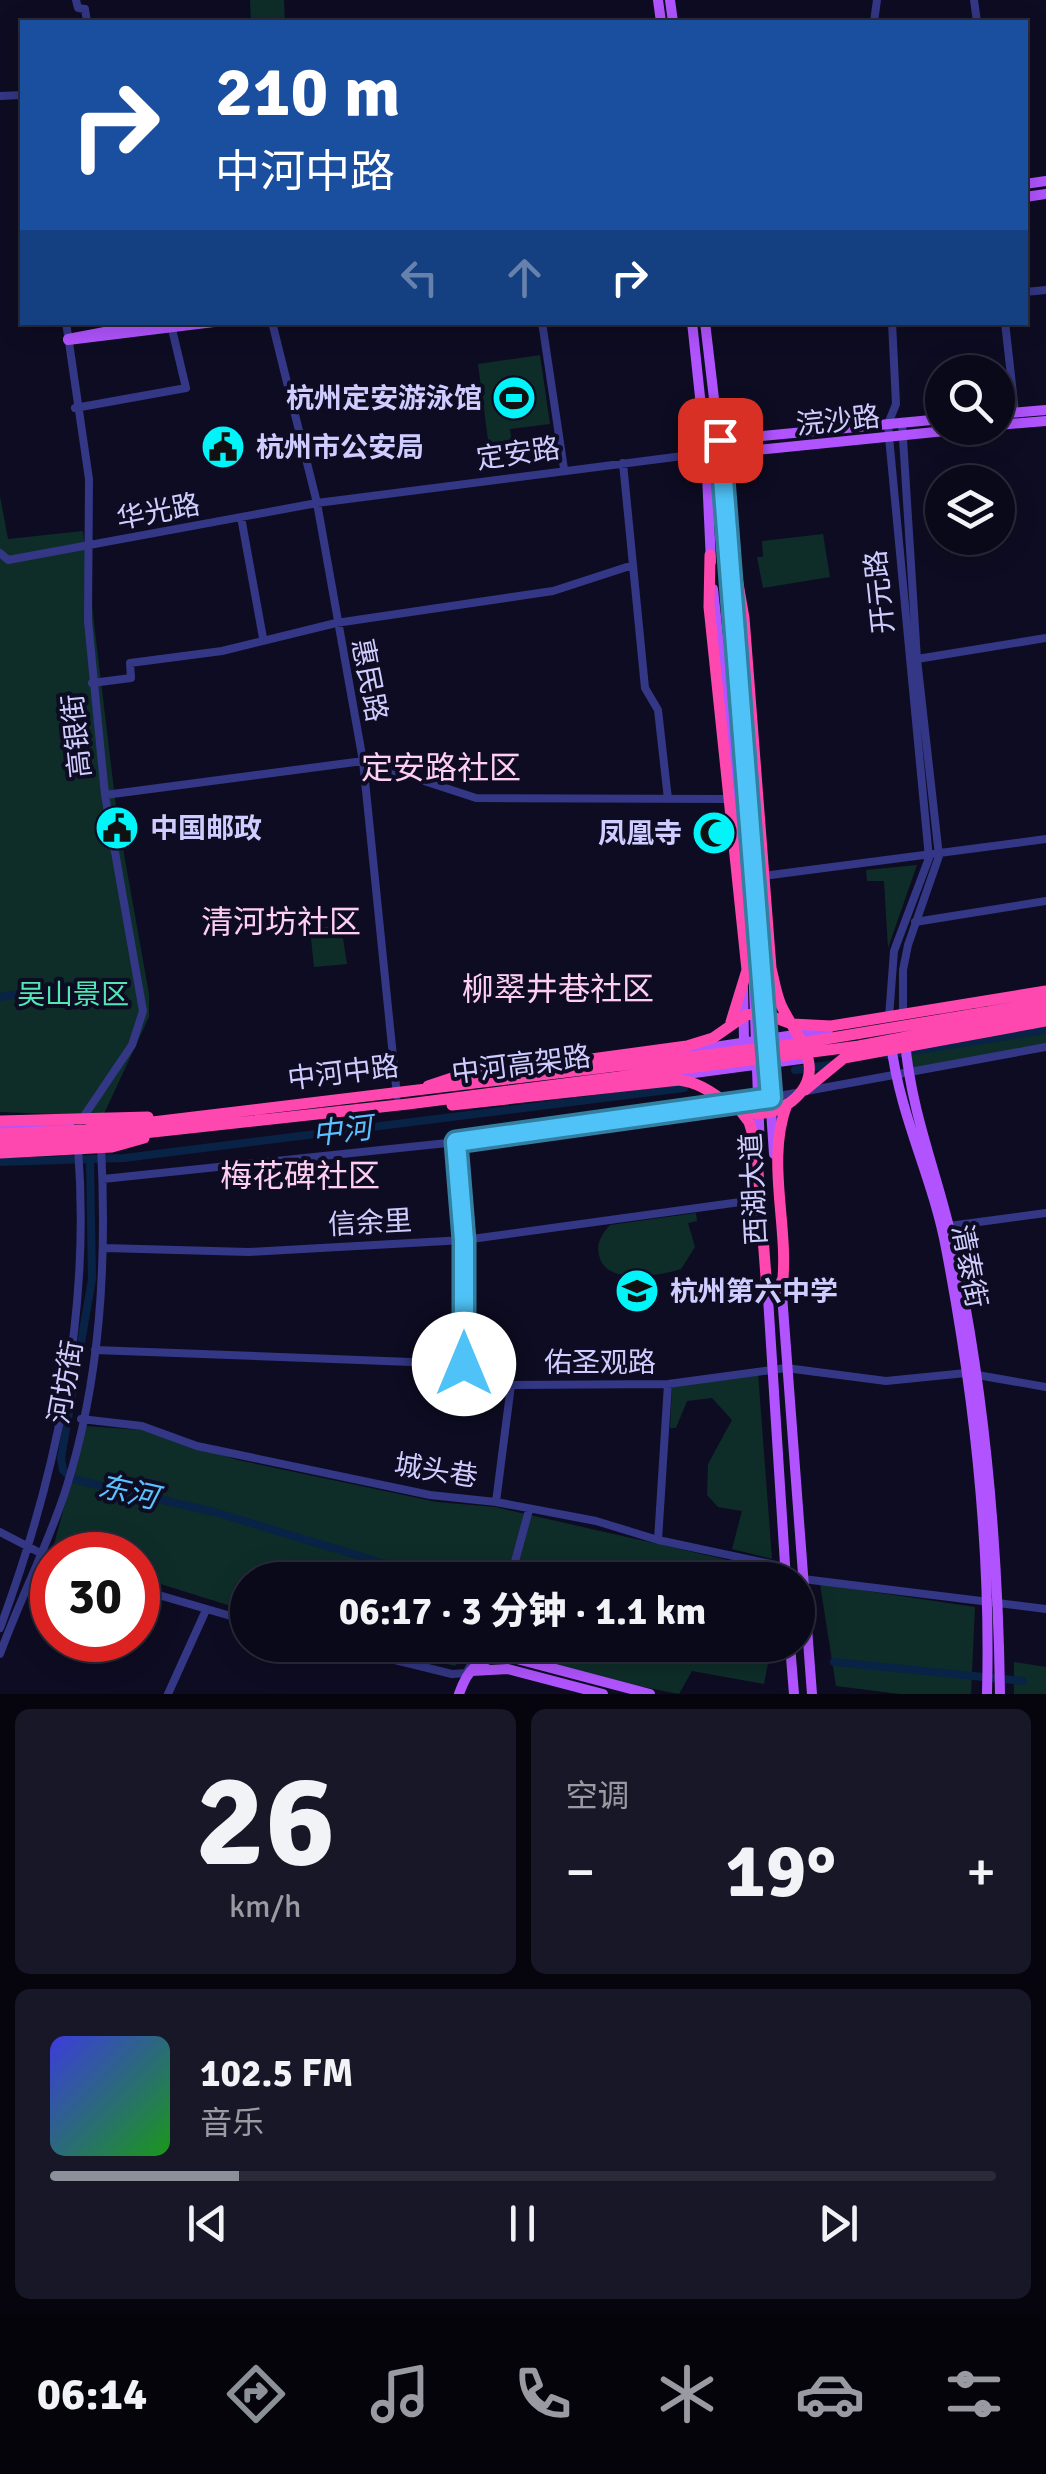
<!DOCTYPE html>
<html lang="zh">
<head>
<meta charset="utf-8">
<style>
  :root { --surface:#0a091a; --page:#181727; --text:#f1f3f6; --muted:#999aa2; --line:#2a2a39; --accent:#8c9099 }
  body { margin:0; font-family:Signika,"Noto Sans SC",sans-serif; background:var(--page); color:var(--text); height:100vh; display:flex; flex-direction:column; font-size:38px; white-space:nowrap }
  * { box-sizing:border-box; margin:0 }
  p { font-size:32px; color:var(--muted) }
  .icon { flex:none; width:55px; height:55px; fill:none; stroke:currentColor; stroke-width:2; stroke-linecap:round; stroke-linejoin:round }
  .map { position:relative; height:1694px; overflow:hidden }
  .drawer { display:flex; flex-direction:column; gap:15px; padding:15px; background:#06050e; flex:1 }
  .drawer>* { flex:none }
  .hud { position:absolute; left:20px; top:20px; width:1008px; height:305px; border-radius:0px; box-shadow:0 5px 25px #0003,0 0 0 2px var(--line); background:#1a4fa0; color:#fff; overflow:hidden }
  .tools { position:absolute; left:925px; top:355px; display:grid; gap:20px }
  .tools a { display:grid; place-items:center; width:90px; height:90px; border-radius:50%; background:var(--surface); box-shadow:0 5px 25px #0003,0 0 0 2px var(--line); font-size:50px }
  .speed { position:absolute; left:30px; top:1532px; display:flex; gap:20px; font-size:50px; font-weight:700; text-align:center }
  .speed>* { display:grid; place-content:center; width:130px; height:130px; border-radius:50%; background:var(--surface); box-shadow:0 5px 25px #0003,0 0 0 2px var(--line); line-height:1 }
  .speed .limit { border:15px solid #d22; background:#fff; color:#111 }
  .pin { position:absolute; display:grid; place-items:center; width:85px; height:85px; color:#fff; margin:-42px; border-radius:20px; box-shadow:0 5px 15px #0006 }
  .me { position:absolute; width:110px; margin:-55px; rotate:0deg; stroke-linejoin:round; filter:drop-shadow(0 0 8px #0008) }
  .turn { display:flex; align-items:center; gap:35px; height:210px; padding:0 30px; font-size:45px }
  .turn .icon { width:130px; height:130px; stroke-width:2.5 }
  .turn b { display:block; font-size:70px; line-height:85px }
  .lanes { display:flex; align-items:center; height:95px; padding:0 30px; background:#0003; justify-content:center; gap:50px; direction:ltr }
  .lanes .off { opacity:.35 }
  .big { font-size:75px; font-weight:800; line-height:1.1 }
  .drawer .tile { flex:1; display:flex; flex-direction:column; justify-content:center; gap:15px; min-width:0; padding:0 35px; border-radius:15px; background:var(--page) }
  .drawer .dial { align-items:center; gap:0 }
  .dial b { font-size:130px; line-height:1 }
  .song { display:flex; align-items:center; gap:30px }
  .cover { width:120px; height:120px; border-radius:15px; background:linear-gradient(135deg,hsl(240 70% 55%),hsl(120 70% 35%)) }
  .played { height:10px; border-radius:5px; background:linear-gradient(90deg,var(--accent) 20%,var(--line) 20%) }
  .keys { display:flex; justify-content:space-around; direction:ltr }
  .heat { display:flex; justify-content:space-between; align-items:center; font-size:55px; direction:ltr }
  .drawer .tiles { flex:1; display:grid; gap:15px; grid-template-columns:1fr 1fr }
  .tile:last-child { grid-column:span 2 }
  .trip { position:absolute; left:230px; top:1562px; width:585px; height:100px; border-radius:50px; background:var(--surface); box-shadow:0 5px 25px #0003,0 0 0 2px var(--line); font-weight:800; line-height:100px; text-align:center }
  .tabs { display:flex; height:160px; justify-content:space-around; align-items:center; background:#04040a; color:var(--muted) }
  .tabs .icon { width:70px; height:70px }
  .tabs .current { color:var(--accent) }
  .tabs b { font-size:45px; color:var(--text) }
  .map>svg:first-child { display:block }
  .green { fill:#0e2d29 }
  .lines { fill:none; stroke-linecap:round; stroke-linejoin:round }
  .canal { stroke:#082345; stroke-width:8 }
  .minor { stroke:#333785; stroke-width:8 }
  .major { stroke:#b154ff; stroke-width:10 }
  .highway { stroke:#ff48af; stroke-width:11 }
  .route-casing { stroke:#337fa1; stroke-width:25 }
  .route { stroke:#4fc3f7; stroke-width:18 }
  .labels { text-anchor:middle; stroke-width:8; stroke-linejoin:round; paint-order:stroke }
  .poi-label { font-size:28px; font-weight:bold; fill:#cfcdff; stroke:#0e0c22; text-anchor:start }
  .street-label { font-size:28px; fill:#cfcdff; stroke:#0e0c22 }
  .park-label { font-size:28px; fill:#51e8b5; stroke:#0e0c22 }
  .water-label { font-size:30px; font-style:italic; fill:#5bc1ff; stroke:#0e0c22 }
  .quarter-label { font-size:32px; fill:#ffcff2; stroke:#0e0c22 }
</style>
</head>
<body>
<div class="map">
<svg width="1046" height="1694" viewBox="0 0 1046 1694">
  <rect width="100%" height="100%" fill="#0e0c22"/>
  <path class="green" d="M250,0h34l1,22h-34z
    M540,355l10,69 -40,5 2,14 -23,4 -11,-83z
    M0,496l8,43 75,-8 34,284 32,179v23l-46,99 -103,-4z
    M823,534l7,43 -67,11 -6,-31h6l-1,-16z
    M917,865l-29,83 -4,-67h-17l-1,-11z
    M341,925l6,39 -33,3 -4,-38z
    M1046,1027v20l-138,24 -1,-25z
    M696,1213l1,8 -9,2 7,24 -14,22c-22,7 -76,17 -82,-14 -3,-12 3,-21 11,-30z
    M758,1373l14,186 -40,-10 10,-38 -24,-4 -11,-12 1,-31 24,-44 -20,-22 -25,3 -11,27h-6l2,-41z
    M86,1426l55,4 97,30 199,42 58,5 272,62 1,11h-520l-1,31 -109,-34v-22h-67l-18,-7z
    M820,1584l155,23 -4,87h-71l-64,-8z
    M373,1645h101l-19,21z
    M492,1645h177l99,18 -4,21 -72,-13 -13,23 -192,-38z
    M1014,1662l32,5v27h-32z"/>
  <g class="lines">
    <path class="canal" d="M0,997l70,-11
      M888,1055l158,-25
      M795,1070l40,-6
      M90,1161l2,118 -31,179 2,12 9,9 146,34 220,67
      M0,1162l124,-4 560,-70
      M706,1645l61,9
      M834,1662l189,19"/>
    <path class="minor" d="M76,0l2,8 7,1 2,13
      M974,0l3,22
      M874,22l3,-22
      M0,96l22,-1
      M1025,292l21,-2
      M66,322l23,157 -1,142 17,174 38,216 -11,34 -50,74
      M272,322l45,181 46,258 34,335
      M542,322l22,147
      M1005,322l10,90
      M75,408l111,-20 -14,-59
      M902,423l15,236 22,197 -31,89 -5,25v46
      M623,463l22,225 13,22 10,89
      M241,517l22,121
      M0,553l8,7 309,-57 389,-50 14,-13
      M917,659l129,-21
      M92,683l39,-5 -1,-15 92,-12 114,-28 217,-32 80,-26
      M105,795l258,-34 113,37 252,1
      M763,876l283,-37
      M915,922l131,-21
      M889,1017l5,-66 35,-93 -40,-421 -1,-13 8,-20 -4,-82
      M457,1142l7,98v124
      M103,1179l354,-37 300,-42 289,-53
      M949,1226l97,-13
      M105,1248l144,4 215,-12 291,-40
      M95,1350l369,14 47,21 157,-1 118,-16 100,13 80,-8 80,14
      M81,1419l61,7 55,20 233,49 66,7 100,19 62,19 127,27
      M496,1502l15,-117
      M0,1532l52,27
      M658,1540l10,-156
      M803,1579l243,30
      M510,1580l19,-70
      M138,1589l110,32
      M0,1628c57,-153 91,-316 78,-480
      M334,1645l118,29 14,-1 17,-28
      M0,1654c20,-55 47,-107 65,-162 36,-112 42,-231 36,-347
      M168,1694l38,-84"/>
    <path class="major" d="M658,0l3,22
      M670,0l3,22
      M1025,184l21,-3
      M1025,197l21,-3
      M692,322l14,131 5,109
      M705,322l28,239
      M68,339l89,-17
      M68,340l146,-18
      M998,414l48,-4
      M998,425l48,-4
      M720,440l222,-21
      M717,454l258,-26
      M713,589l40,373 7,188
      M736,598l38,556
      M743,988l1,52
      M905,1041c6,73 34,137 49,207 31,146 44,297 46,446
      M891,1044c9,73 42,134 55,204 28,146 45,298 41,446
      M681,1052l147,-22
      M672,1076l136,-18
      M0,1128l69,-3
      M781,1281l31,413
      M767,1282l19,298
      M790,1645l4,49
      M472,1671l36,-2 95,25
      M459,1694c9,-26 19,-35 47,-38l144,38"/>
    <path class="highway" d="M710,555l-1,52 38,363 -16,52
      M428,1086l24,-8 235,-32 26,-8 33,-23 16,-2 30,11 39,2 215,-35
      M805,1090l39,-32 202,-37
      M452,1105l227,-25c32,4 43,26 69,32 15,4 32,-1 44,-11 38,-31 4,-64 -11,-96 -5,-11 -7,-25 -10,-37l-27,-350 -11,-63
      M739,1109l10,13 7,23 11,145
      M0,1121l148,-4
      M0,1134l86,-4 704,-85 256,-43
      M0,1142l89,-3 319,-35 451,-58 187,-36
      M0,1153l112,-6 32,-9
      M782,1288c8,-60 -17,-126 5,-184"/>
  </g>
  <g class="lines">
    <defs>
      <path id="route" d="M464,1364v-124l-8,-98 315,-44 -51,-658"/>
    </defs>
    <use href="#route" class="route-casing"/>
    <use href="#route" class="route"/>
  </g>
  <defs>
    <symbol id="stadium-disc" viewBox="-11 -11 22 22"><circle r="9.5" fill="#00f4f8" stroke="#0e0c22"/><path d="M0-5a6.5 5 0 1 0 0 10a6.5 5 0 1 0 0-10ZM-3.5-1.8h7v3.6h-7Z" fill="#111"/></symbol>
    <symbol id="civic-disc" viewBox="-11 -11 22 22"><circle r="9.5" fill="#00f4f8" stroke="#0e0c22"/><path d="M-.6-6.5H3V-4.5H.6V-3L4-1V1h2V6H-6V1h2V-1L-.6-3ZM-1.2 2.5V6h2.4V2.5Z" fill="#111"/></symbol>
    <symbol id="mosque-disc" viewBox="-11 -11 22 22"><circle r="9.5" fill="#00f4f8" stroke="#0e0c22"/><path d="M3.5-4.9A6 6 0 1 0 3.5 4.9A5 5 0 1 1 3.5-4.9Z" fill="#111"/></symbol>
    <symbol id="school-disc" viewBox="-11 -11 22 22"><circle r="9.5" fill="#00f4f8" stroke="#0e0c22"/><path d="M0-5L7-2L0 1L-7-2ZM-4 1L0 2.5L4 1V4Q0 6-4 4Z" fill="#111"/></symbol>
  </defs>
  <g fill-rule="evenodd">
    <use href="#stadium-disc" x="489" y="373" width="50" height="50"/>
    <use href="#civic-disc" x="198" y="422" width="50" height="50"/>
    <use href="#civic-disc" x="92" y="803" width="50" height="50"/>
    <use href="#mosque-disc" x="689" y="808" width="50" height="50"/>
    <use href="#school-disc" x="612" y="1266" width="50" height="50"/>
  </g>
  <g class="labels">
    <g class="poi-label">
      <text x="482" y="408" text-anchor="end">杭州定安游泳馆</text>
      <text x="256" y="457">杭州市公安局</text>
      <text x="150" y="838">中国邮政</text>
      <text x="682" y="843" text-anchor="end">凤凰寺</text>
      <text x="670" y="1301">杭州第六中学</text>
    </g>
    <g class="street-label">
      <text transform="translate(838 420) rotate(-6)" y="10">浣沙路</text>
      <text transform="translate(518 453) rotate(-8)" y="10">定安路</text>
      <text transform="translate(158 511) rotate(-11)" y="10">华光路</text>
      <text transform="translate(879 592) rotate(-96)" y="10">开元路</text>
      <text transform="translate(370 680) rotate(79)" y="10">惠民路</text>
      <text transform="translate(76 736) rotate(-96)" y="10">高银街</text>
      <text transform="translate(521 1064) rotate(-7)" y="10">中河高架路</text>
      <text transform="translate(343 1072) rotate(-7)" y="10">中河中路</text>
      <text transform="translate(753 1189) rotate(-93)" y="10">西湖大道</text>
      <text transform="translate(370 1222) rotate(-3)" y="10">信余里</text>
      <text transform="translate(970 1266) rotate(79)" y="10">清泰街</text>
      <text x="600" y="1372">佑圣观路</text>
      <text transform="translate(65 1382) rotate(-80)" y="10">河坊街</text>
      <text transform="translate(436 1470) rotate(9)" y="10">城头巷</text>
    </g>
    <g class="park-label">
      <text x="73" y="1004">吴山景区</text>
    </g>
    <g class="water-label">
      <text transform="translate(342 1131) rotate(-7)" y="10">中河</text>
      <text transform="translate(128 1492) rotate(13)" y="10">东河</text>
    </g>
    <g class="quarter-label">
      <text x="441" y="779">定安路社区</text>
      <text x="281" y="933">清河坊社区</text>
      <text x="558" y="1000">柳翠井巷社区</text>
      <text x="300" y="1187">梅花碑社区</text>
    </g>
  </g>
</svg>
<div class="tools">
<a><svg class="icon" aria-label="search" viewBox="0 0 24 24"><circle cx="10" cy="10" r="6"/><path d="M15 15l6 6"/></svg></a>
<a><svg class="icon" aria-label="layers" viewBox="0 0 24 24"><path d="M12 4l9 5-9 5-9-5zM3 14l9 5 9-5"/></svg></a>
</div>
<div class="speed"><div class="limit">30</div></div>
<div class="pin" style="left:720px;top:440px;background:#d93025"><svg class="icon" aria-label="arrive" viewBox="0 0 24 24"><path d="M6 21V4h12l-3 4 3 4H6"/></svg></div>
<svg class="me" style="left:464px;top:1364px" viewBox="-20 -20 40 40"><circle r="19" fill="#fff"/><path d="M0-13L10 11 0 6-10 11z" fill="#4fc3f7"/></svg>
<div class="trip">06:17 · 3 分钟 · 1.1 km</div>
<div class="hud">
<div class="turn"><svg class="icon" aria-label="right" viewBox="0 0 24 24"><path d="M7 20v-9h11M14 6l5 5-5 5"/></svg><div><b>210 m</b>中河中路</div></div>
<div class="lanes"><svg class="icon off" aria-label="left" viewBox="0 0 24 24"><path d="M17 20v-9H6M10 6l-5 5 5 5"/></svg><svg class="icon off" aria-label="ahead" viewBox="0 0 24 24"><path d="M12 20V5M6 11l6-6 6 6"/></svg><svg class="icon" aria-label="right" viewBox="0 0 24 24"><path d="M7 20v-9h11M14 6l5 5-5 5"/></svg></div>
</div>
</div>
<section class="drawer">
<div class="tiles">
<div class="tile dial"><b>26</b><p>km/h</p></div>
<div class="tile"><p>空调</p>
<div class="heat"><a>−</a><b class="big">19°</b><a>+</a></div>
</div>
<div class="tile">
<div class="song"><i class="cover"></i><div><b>102.5 FM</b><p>音乐</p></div></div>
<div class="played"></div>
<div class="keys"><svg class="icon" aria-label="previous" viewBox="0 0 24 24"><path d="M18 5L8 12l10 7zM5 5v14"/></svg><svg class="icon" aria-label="pause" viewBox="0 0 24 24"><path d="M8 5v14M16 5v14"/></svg><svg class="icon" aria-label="next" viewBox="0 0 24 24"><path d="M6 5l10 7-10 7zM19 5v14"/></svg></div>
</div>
</div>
</section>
<nav class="tabs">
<b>06:14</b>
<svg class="icon current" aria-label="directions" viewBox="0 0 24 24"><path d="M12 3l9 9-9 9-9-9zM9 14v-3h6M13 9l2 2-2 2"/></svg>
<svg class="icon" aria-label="music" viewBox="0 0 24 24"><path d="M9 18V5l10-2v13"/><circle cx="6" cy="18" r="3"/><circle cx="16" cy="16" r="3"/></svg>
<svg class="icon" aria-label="phone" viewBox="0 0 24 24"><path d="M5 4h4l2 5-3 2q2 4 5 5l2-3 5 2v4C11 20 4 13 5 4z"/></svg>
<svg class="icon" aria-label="climate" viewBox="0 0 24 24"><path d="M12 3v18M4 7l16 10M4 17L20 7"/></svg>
<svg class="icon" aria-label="car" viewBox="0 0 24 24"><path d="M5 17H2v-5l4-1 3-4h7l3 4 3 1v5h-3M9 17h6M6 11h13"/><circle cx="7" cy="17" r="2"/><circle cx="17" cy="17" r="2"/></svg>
<svg class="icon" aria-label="filters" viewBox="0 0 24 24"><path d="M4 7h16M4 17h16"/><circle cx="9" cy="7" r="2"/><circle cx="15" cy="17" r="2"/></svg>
</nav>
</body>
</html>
